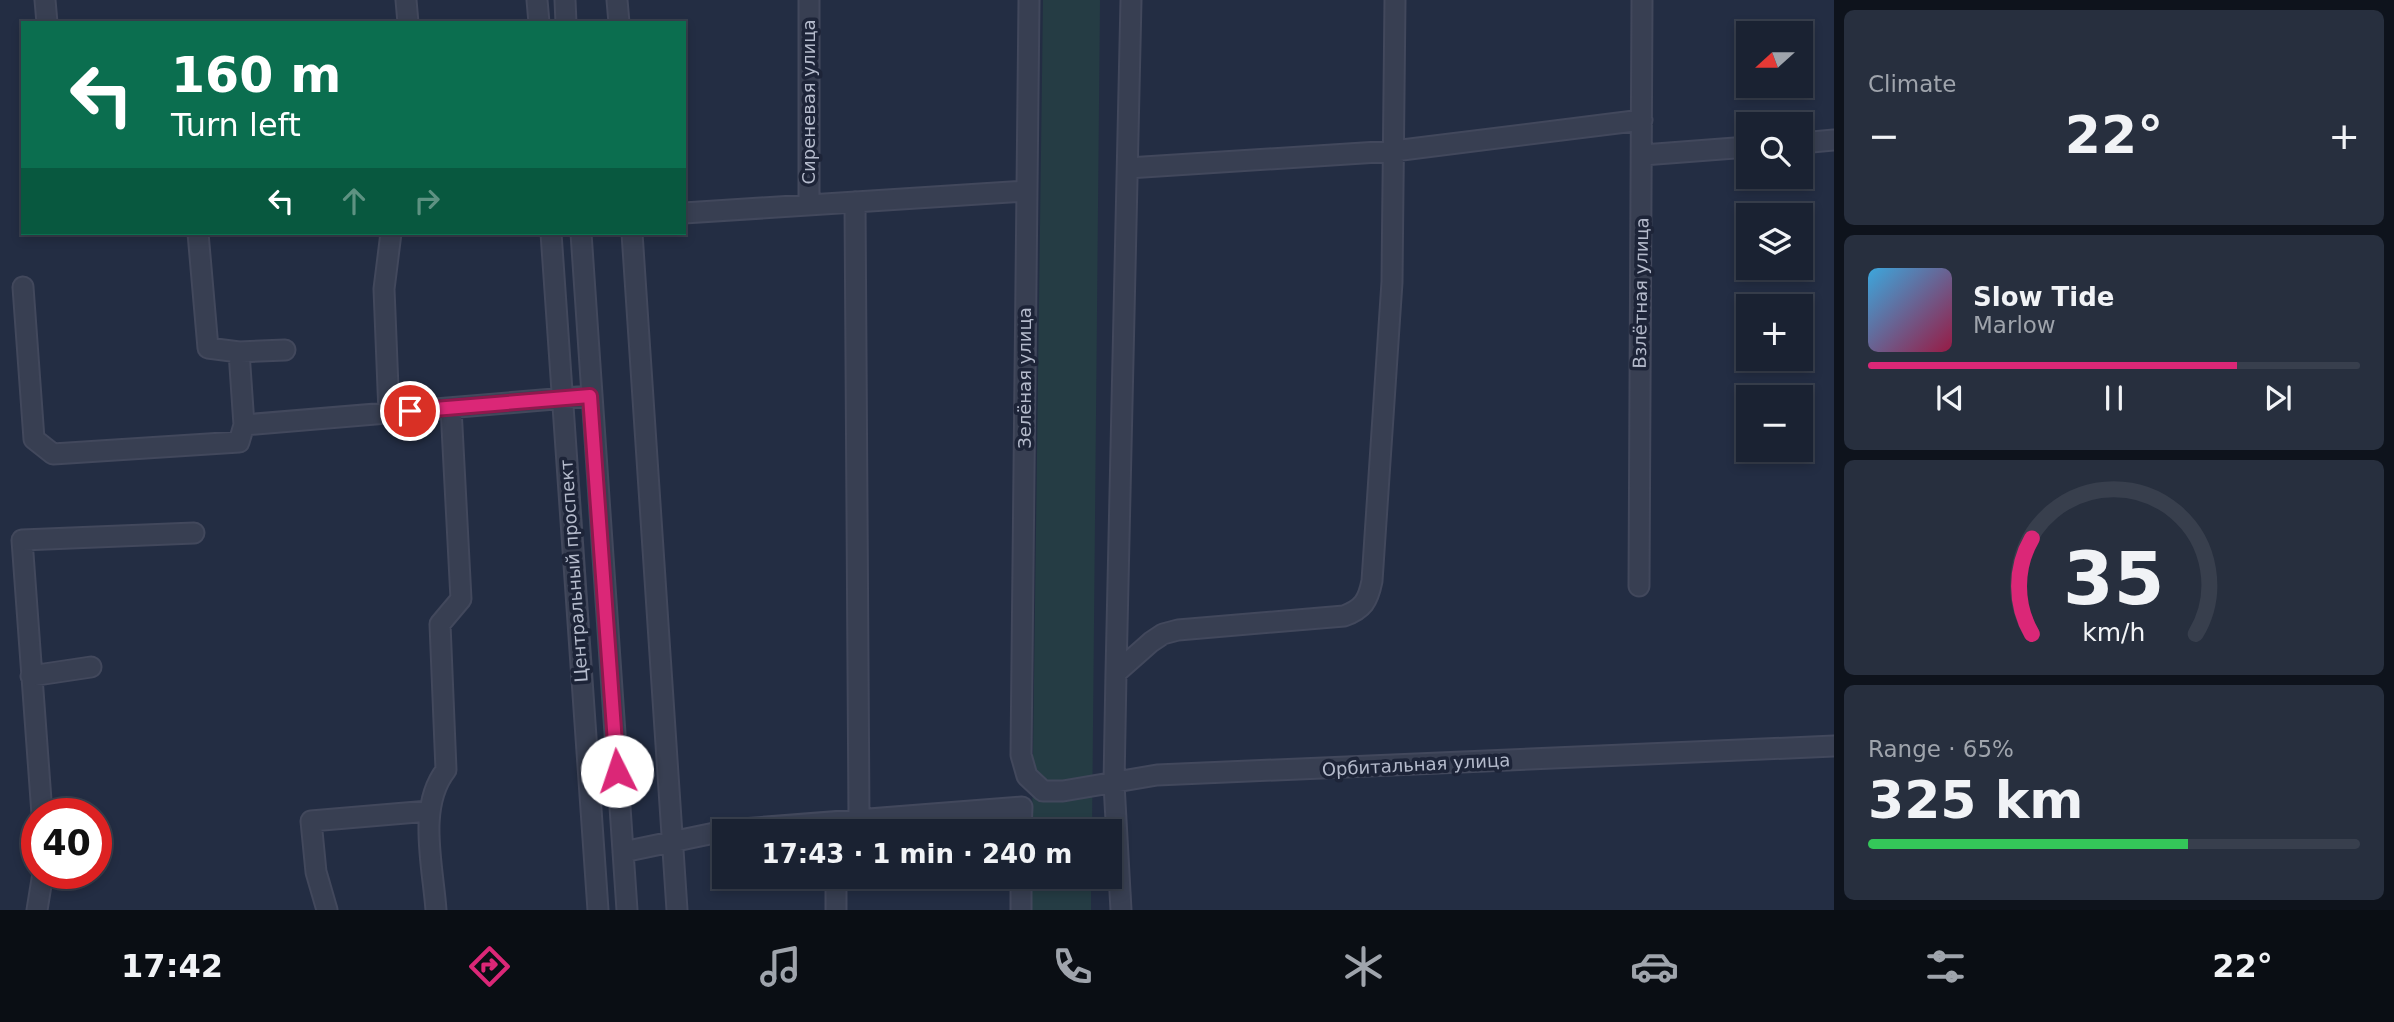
<!DOCTYPE html>
<html lang="en">
<head>
<meta charset="utf-8">
<style>
  :root { --surface:#1a2232; --page:#272f3e; --text:#f1f3f6; --muted:#9fa4ac; --line:#383f4d; --accent:#db2777 }
  body { margin:0; font-family:"DejaVu Sans",sans-serif; background:var(--page); color:var(--text); height:100vh; display:flex; flex-direction:column; font-size:26px; white-space:nowrap }
  * { box-sizing:border-box; margin:0 }
  p { font-size:23px; color:var(--muted) }
  .icon { flex:none; width:38px; height:38px; fill:none; stroke:currentColor; stroke-width:2; stroke-linecap:round; stroke-linejoin:round }
  .map { position:relative; flex:1; overflow:hidden }
  .sheet { display:flex; flex-direction:column; gap:10px; padding:10px; background:#0e131c; width:560px }
  .sheet>* { flex:none }
  .guide { position:absolute; left:21px; top:21px; width:665px; height:214px; border-radius:0px; box-shadow:0 4px 10px #0003,0 0 0 2px var(--line); background:#0b6e4f; color:#fff; overflow:hidden }
  .needle { width:46px; rotate:249deg }
  .controls { position:absolute; left:1736px; top:21px; display:grid; gap:14px }
  .controls a { display:grid; place-items:center; width:77px; height:77px; border-radius:0px; background:var(--surface); box-shadow:0 4px 10px #0003,0 0 0 2px var(--line); font-size:35px }
  .speed { position:absolute; left:21px; top:798px; display:flex; gap:14px; font-size:35px; font-weight:700; text-align:center }
  .speed>* { display:grid; place-content:center; width:91px; height:91px; border-radius:50%; background:var(--surface); box-shadow:0 4px 10px #0003,0 0 0 2px var(--line); line-height:1 }
  .speed .limit { border:10px solid #d22; background:#fff; color:#111 }
  .pin { position:absolute; display:grid; place-items:center; width:60px; height:60px; color:#fff; margin:-30px; border:4px solid #fff; border-radius:50%; box-shadow:0 2px 7px #0007 }
  .me { position:absolute; width:77px; margin:-38px; rotate:356deg; stroke-linejoin:round; filter:drop-shadow(0 0 5px #0008) }
  .turn { display:flex; align-items:center; gap:24px; height:147px; padding:0 35px; font-size:32px }
  .turn .icon { width:91px; height:91px; stroke-width:2.5 }
  .turn b { display:block; font-size:49px; line-height:60px }
  .lanes { display:flex; align-items:center; height:66px; padding:0 35px; background:#0003; justify-content:center; gap:35px; direction:ltr }
  .lanes .off { opacity:.35 }
  .big { font-size:52px; font-weight:600; line-height:1.1 }
  .sheet .widget { flex:1; display:flex; flex-direction:column; justify-content:center; gap:10px; min-width:0; padding:0 24px; border-radius:10px; background:var(--page) }
  .sheet .dial { align-items:center; gap:0 }
  .dial svg { height:182px; overflow:visible; fill:none; stroke:var(--line); stroke-width:7; stroke-linecap:round; text-anchor:middle }
  .dial text { fill:var(--text); stroke:none }
  .song { display:flex; align-items:center; gap:21px }
  .cover { width:84px; height:84px; border-radius:10px; background:linear-gradient(135deg,hsl(200 70% 55%),hsl(340 70% 35%)) }
  .played { height:7px; border-radius:4px; background:linear-gradient(90deg,var(--accent) 75%,var(--line) 75%) }
  .keys { display:flex; justify-content:space-around; direction:ltr }
  .heat { display:flex; justify-content:space-between; align-items:center; font-size:38px; direction:ltr }
  .charge { height:10px; border-radius:5px; background:linear-gradient(90deg,#34c759 65%,var(--line) 0) }
  .trip { position:absolute; left:712px; top:819px; width:410px; height:70px; border-radius:0px; background:var(--surface); box-shadow:0 4px 10px #0003,0 0 0 2px var(--line); font-weight:600; line-height:70px; text-align:center }
  .tab-bar { display:flex; height:112px; justify-content:space-around; align-items:center; background:#0a0e14; color:var(--muted) }
  .tab-bar .icon { width:49px; height:49px }
  .tab-bar .selected { color:var(--accent) }
  .tab-bar b { font-size:32px; color:var(--text) }
  main { display:flex; flex:1; min-height:0 }
  .map>svg:first-child { display:block }
  .green { fill:#253c44 }
  .lines { fill:none; stroke-linecap:round; stroke-linejoin:round }
  .minor-casing { stroke:#42485c; stroke-width:23 }
  .minor { stroke:#383f52; stroke-width:19 }
  .route-casing { stroke:#8e194d; stroke-width:18 }
  .route { stroke:#db2777; stroke-width:12 }
  .labels { text-anchor:middle; stroke-width:7; stroke-linejoin:round; paint-order:stroke }
  .street-label { font-size:18px; fill:#b5bbcc; stroke:#1d2438 }
</style>
</head>
<body>
<main>
<div class="map">
<svg width="1834" height="910" viewBox="0 0 1834 910">
  <rect width="100%" height="100%" fill="#232d43"/>
  <path class="green" d="M1043,0h57l-8,831h-60z
    M1031,877h60v33h-60z"/>
  <g class="lines">
    <defs>
      <path id="minor" d="M45,0l2,23
        M406,0l2,23
        M537,0l2,23
        M565,0l1,23
        M617,0l2,23
        M809,0v205
        M1029,0l-8,755 6,21 16,15h20l94,-16 677,-29
        M1801,143l33,-3
        M1643,155l105,-8
        M1128,168l266,-17 248,-31
        M855,202l4,618
        M684,213l342,-22
        M198,233l10,115 31,4 5,73
        M551,233l47,677
        M581,233l46,677
        M632,233l45,677
        M23,287l11,152 19,15 186,-12 5,-17 346,-29
        M239,352l46,-2
        M389,413l-5,-124 7,-56
        M1639,586l3,-586
        M1116,673l35,-31 12,-8 15,-4 166,-14c19,-7 24,-15 28,-35l20,-299 3,-282
        M31,676l60,-9
        M42,814l-20,-274 172,-7
        M623,852l106,-22 293,-23 -1,24
        M836,877v33
        M37,910l6,-37
        M327,910l-11,-38 -5,-51 118,-10
        M436,910c-3,-44 -19,-103 10,-140l-6,-146 21,-25 -10,-191
        M1021,910v-33
        M1121,910l-7,-126 2,-111 15,-673"/>
    </defs>
    <use href="#minor" class="minor-casing"/>
    <use href="#minor" class="minor"/>
  </g>
  <g class="lines">
    <defs>
      <path id="route" d="M410,411l180,-15 27,375"/>
    </defs>
    <use href="#route" class="route-casing"/>
    <use href="#route" class="route"/>
  </g>
  <g class="labels">
    <g class="street-label">
      <text transform="translate(809 102) rotate(-90)" y="6">Сиреневая улица</text>
      <text transform="translate(1641 293) rotate(-89)" y="6">Взлётная улица</text>
      <text transform="translate(1025 378) rotate(-90)" y="6">Зелёная улица</text>
      <text transform="translate(574 571) rotate(-94)" y="6">Центральный проспект</text>
      <text transform="translate(1416 765) rotate(-3)" y="6">Орбитальная улица</text>
    </g>
  </g>
</svg>
<div class="controls">
<a><svg class="needle" viewBox="-14 -14 28 28"><path d="M0-13l5 13h-10z" fill="#e53935"/><path d="M0 13l5-13h-10z" fill="#9fa4ac"/></svg></a>
<a><svg class="icon" aria-label="search" viewBox="0 0 24 24"><circle cx="10" cy="10" r="6"/><path d="M15 15l6 6"/></svg></a>
<a><svg class="icon" aria-label="layers" viewBox="0 0 24 24"><path d="M12 4l9 5-9 5-9-5zM3 14l9 5 9-5"/></svg></a>
<a>+</a>
<a>−</a>
</div>
<div class="speed"><div class="limit">40</div></div>
<div class="pin" style="left:410px;top:411px;background:#d93025"><svg class="icon" aria-label="arrive" viewBox="0 0 24 24"><path d="M6 21V4h12l-3 4 3 4H6"/></svg></div>
<svg class="me" style="left:617px;top:771px" viewBox="-20 -20 40 40"><circle r="19" fill="#fff"/><path d="M0-13L10 11 0 6-10 11z" fill="#db2777"/></svg>
<div class="trip">17:43 · 1 min · 240 m</div>
<div class="guide">
<div class="turn"><svg class="icon" aria-label="left" viewBox="0 0 24 24"><path d="M17 20v-9H6M10 6l-5 5 5 5"/></svg><div><b>160 m</b>Turn left</div></div>
<div class="lanes"><svg class="icon" aria-label="left" viewBox="0 0 24 24"><path d="M17 20v-9H6M10 6l-5 5 5 5"/></svg><svg class="icon off" aria-label="ahead" viewBox="0 0 24 24"><path d="M12 20V5M6 11l6-6 6 6"/></svg><svg class="icon off" aria-label="right" viewBox="0 0 24 24"><path d="M7 20v-9h11M14 6l5 5-5 5"/></svg></div>
</div>
</div>
<section class="sheet">
<div class="widget"><p>Climate</p>
<div class="heat"><a>−</a><b class="big">22°</b><a>+</a></div>
</div>
<div class="widget">
<div class="song"><i class="cover"></i><div><b>Slow Tide</b><p>Marlow</p></div></div>
<div class="played"></div>
<div class="keys"><svg class="icon" aria-label="previous" viewBox="0 0 24 24"><path d="M18 5L8 12l10 7zM5 5v14"/></svg><svg class="icon" aria-label="pause" viewBox="0 0 24 24"><path d="M8 5v14M16 5v14"/></svg><svg class="icon" aria-label="next" viewBox="0 0 24 24"><path d="M6 5l10 7-10 7zM19 5v14"/></svg></div>
</div>
<div class="widget dial"><svg viewBox="0 0 100 80">
<path d="M14 69A42 42 0 1 1 86 69"/>
<path d="M14 69A42 42 0 0 1 14 27" stroke="#db2777"/>
<text x="50" y="56" font-size="32" font-weight="700">35</text>
<text x="50" y="72" font-size="11">km/h</text>
</svg></div>
<div class="widget"><p>Range · 65%</p><b class="big">325 km</b><div class="charge"></div></div>
</section>
</main>
<nav class="tab-bar">
<b>17:42</b>
<svg class="icon selected" aria-label="directions" viewBox="0 0 24 24"><path d="M12 3l9 9-9 9-9-9zM9 14v-3h6M13 9l2 2-2 2"/></svg>
<svg class="icon" aria-label="music" viewBox="0 0 24 24"><path d="M9 18V5l10-2v13"/><circle cx="6" cy="18" r="3"/><circle cx="16" cy="16" r="3"/></svg>
<svg class="icon" aria-label="phone" viewBox="0 0 24 24"><path d="M5 4h4l2 5-3 2q2 4 5 5l2-3 5 2v4C11 20 4 13 5 4z"/></svg>
<svg class="icon" aria-label="climate" viewBox="0 0 24 24"><path d="M12 3v18M4 7l16 10M4 17L20 7"/></svg>
<svg class="icon" aria-label="car" viewBox="0 0 24 24"><path d="M5 17H2v-5l4-1 3-4h7l3 4 3 1v5h-3M9 17h6M6 11h13"/><circle cx="7" cy="17" r="2"/><circle cx="17" cy="17" r="2"/></svg>
<svg class="icon" aria-label="filters" viewBox="0 0 24 24"><path d="M4 7h16M4 17h16"/><circle cx="9" cy="7" r="2"/><circle cx="15" cy="17" r="2"/></svg>
<b>22°</b>
</nav>
</body>
</html>
